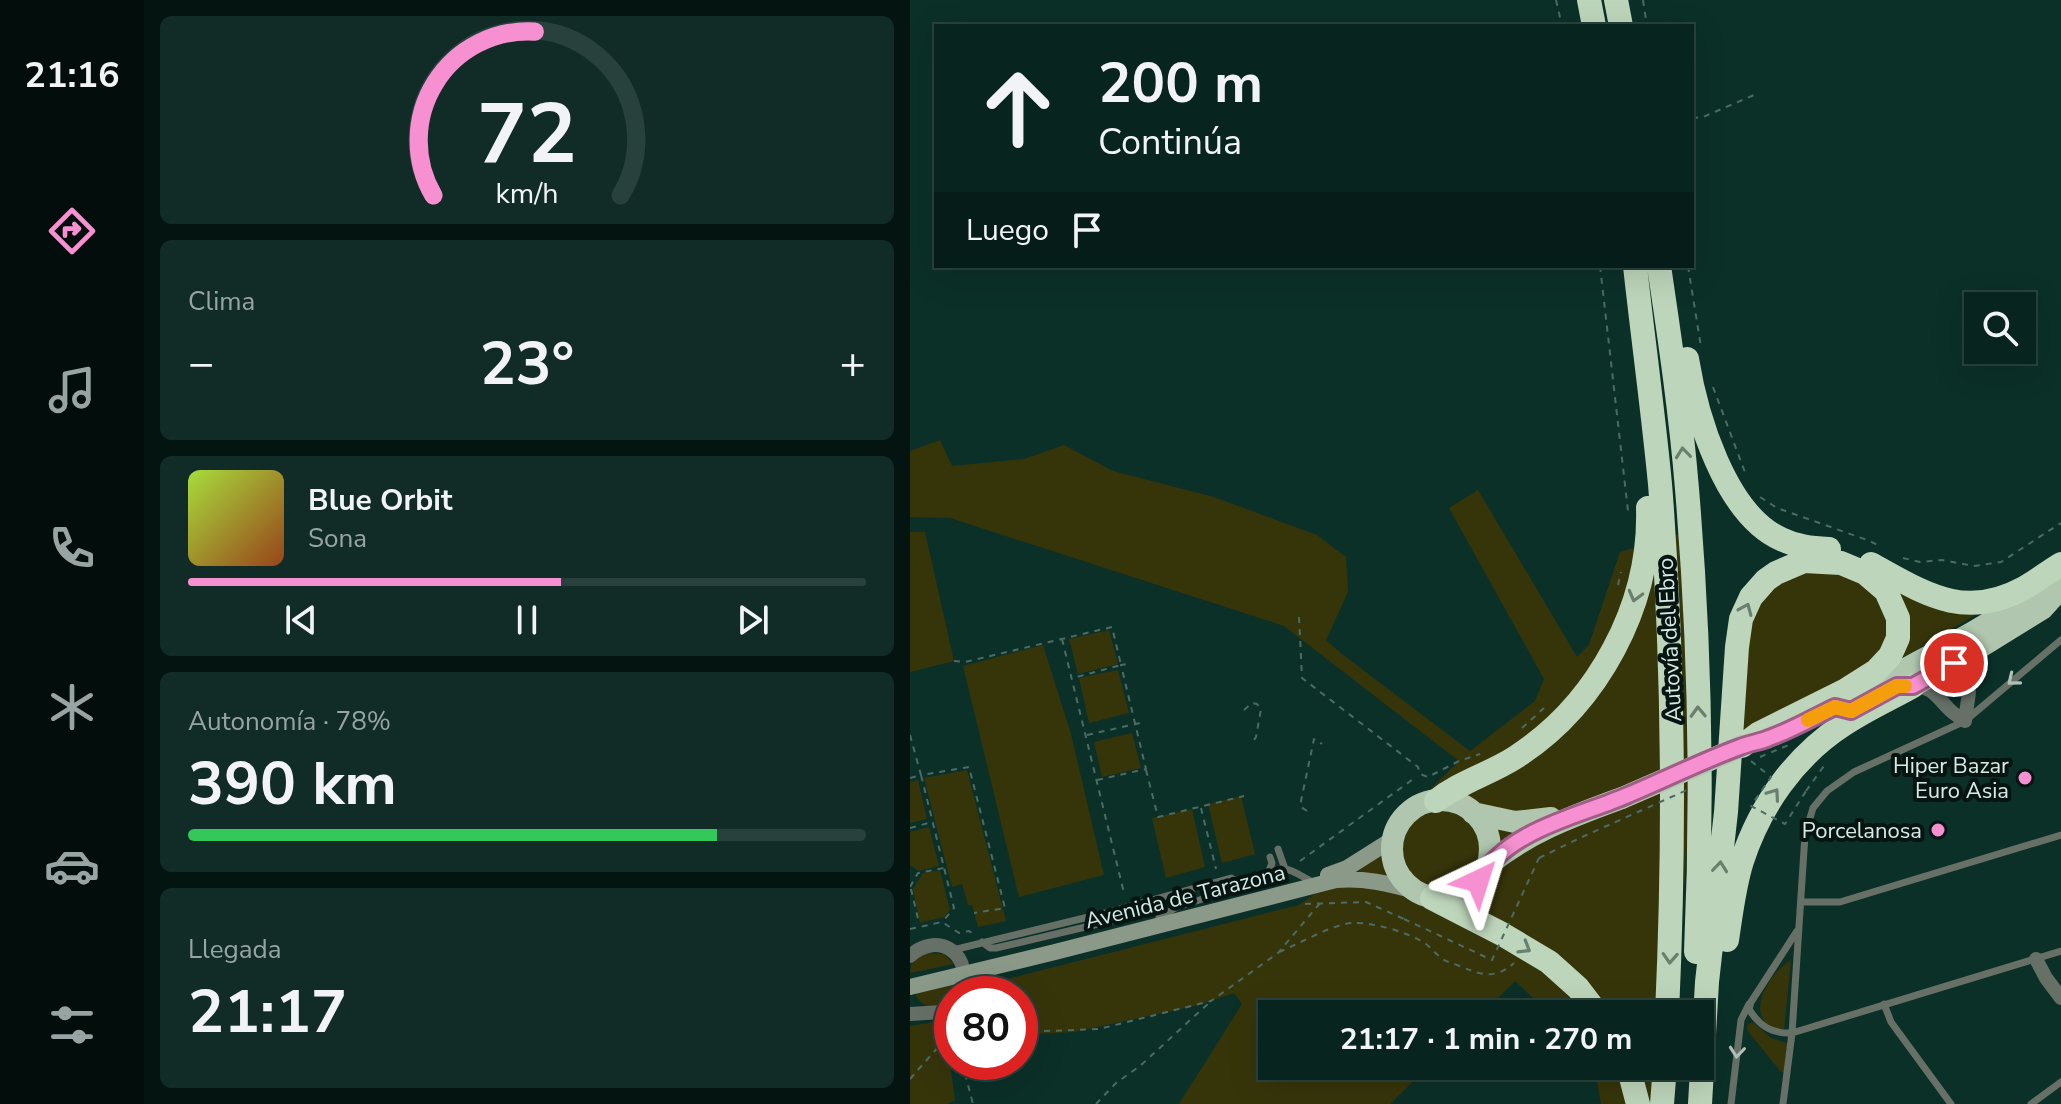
<!DOCTYPE html>
<html lang="es">
<head>
<meta charset="utf-8">
<style>
  :root { --surface:#08241e; --page:#112c27; --text:#f1f3f6; --muted:#98a4a4; --line:#29413c; --accent:#f690d0 }
  body { margin:0; font-family:"Nunito Sans",sans-serif; background:var(--page); color:var(--text); height:100vh; display:flex; flex-direction:column; font-size:30px; white-space:nowrap }
  * { box-sizing:border-box; margin:0 }
  p { font-size:26px; color:var(--muted) }
  .icon { flex:none; width:44px; height:44px; fill:none; stroke:currentColor; stroke-width:2; stroke-linecap:round; stroke-linejoin:round }
  .map { position:relative; flex:1; overflow:hidden }
  .panel { display:flex; flex-direction:column; gap:16px; padding:16px; background:#041410; width:766px }
  .panel>* { flex:none }
  .guide { position:absolute; left:24px; top:24px; width:760px; height:244px; border-radius:0px; box-shadow:0 8px 32px #0002,0 0 0 2px var(--line); background:#08241e; color:var(--text); overflow:hidden }
  .controls { position:absolute; left:1054px; top:292px; display:grid; gap:16px }
  .controls a { display:grid; place-items:center; width:72px; height:72px; border-radius:0px; background:var(--surface); box-shadow:0 8px 32px #0002,0 0 0 2px var(--line); font-size:40px }
  .speed { position:absolute; left:24px; top:976px; display:flex; gap:16px; font-size:40px; font-weight:700; text-align:center }
  .speed>* { display:grid; place-content:center; width:104px; height:104px; border-radius:50%; background:var(--surface); box-shadow:0 8px 32px #0002,0 0 0 2px var(--line); line-height:1 }
  .speed .limit { border:12px solid #d22; background:#fff; color:#111 }
  .pin { position:absolute; display:grid; place-items:center; width:68px; height:68px; color:#fff; margin:-34px; border:4px solid #fff; border-radius:50%; box-shadow:0 2px 8px #0007 }
  .me { position:absolute; width:88px; margin:-44px; rotate:41deg; stroke-linejoin:round; filter:drop-shadow(0 0 6px #0008) }
  .turn { display:flex; align-items:center; gap:28px; height:168px; padding:0 32px; font-size:36px }
  .turn .icon { width:104px; height:104px; stroke-width:2.5 }
  .turn b { display:block; font-size:56px; line-height:68px }
  .then { display:flex; align-items:center; height:76px; padding:0 32px; background:#0003; gap:16px; font-size:30px }
  .big { font-size:60px; font-weight:700; line-height:1.1 }
  .panel .card { flex:1; display:flex; flex-direction:column; justify-content:center; gap:12px; min-width:0; padding:0 28px; border-radius:12px; background:var(--page) }
  .panel .dial { align-items:center; gap:0 }
  .dial svg { height:208px; overflow:visible; fill:none; stroke:var(--line); stroke-width:7; stroke-linecap:round; text-anchor:middle }
  .dial text { fill:var(--text); stroke:none }
  .song { display:flex; align-items:center; gap:24px }
  .cover { width:96px; height:96px; border-radius:12px; background:linear-gradient(135deg,hsl(80 70% 55%),hsl(20 70% 35%)) }
  .played { height:8px; border-radius:4px; background:linear-gradient(90deg,var(--accent) 55%,var(--line) 55%) }
  .keys { display:flex; justify-content:space-around; direction:ltr }
  .heat { display:flex; justify-content:space-between; align-items:center; font-size:44px; direction:ltr }
  .charge { height:12px; border-radius:6px; background:linear-gradient(90deg,#34c759 78%,var(--line) 0) }
  .trip { position:absolute; left:348px; top:1000px; width:456px; height:80px; border-radius:0px; background:var(--surface); box-shadow:0 8px 32px #0002,0 0 0 2px var(--line); font-weight:700; line-height:80px; text-align:center }
  main { display:flex; flex:1; min-height:0 }
  .menu { display:flex; flex-direction:column; width:144px; justify-content:space-around; align-items:center; background:#030e0c; color:var(--muted) }
  .menu .icon { width:56px; height:56px }
  .menu .active { color:var(--accent) }
  .menu b { font-size:36px; color:var(--text) }
  .map>svg:first-child { display:block }
  .green { fill:#36350a }
  .lines { fill:none; stroke-linecap:round; stroke-linejoin:round }
  .path { stroke:#4c6b64; stroke-width:2; stroke-dasharray:6 6; stroke-linecap:butt }
  .service { stroke:#677066; stroke-width:7 }
  .minor { stroke:#677066; stroke-width:14 }
  .secondary { stroke:#8a9988; stroke-width:16 }
  .trunk { stroke:#b0c6ae; stroke-width:22 }
  .motorway { stroke:#bdd5ba; stroke-width:24 }
  .path-bridge { stroke:#4c6b64; stroke-width:2; stroke-dasharray:6 6; stroke-linecap:butt }
  .trunk-bridge { stroke:#b0c6ae; stroke-width:22 }
  .oneway { stroke:#6b7f6e }
  .oneway2 { stroke:#b0bfb8 }
  .route-casing { stroke:#a05e87; stroke-width:20 }
  .route { stroke:#f690d0; stroke-width:14 }
  .slow { stroke:#f59e0b; stroke-width:14 }
  .poi-dot { fill:#f690d0; stroke:#061511; stroke-width:3 }
  .labels { text-anchor:middle; stroke-width:8; stroke-linejoin:round; paint-order:stroke }
  .street-label { font-size:22px; fill:#d7eae4; stroke:#061511 }
  .poi-label { font-size:22px; fill:#d7eae4; stroke:#061511; text-anchor:end }
</style>
</head>
<body>
<main>
<nav class="menu">
<b>21:16</b>
<svg class="icon active" aria-label="directions" viewBox="0 0 24 24"><path d="M12 3l9 9-9 9-9-9zM9 14v-3h6M13 9l2 2-2 2"/></svg>
<svg class="icon" aria-label="music" viewBox="0 0 24 24"><path d="M9 18V5l10-2v13"/><circle cx="6" cy="18" r="3"/><circle cx="16" cy="16" r="3"/></svg>
<svg class="icon" aria-label="phone" viewBox="0 0 24 24"><path d="M5 4h4l2 5-3 2q2 4 5 5l2-3 5 2v4C11 20 4 13 5 4z"/></svg>
<svg class="icon" aria-label="climate" viewBox="0 0 24 24"><path d="M12 3v18M4 7l16 10M4 17L20 7"/></svg>
<svg class="icon" aria-label="car" viewBox="0 0 24 24"><path d="M5 17H2v-5l4-1 3-4h7l3 4 3 1v5h-3M9 17h6M6 11h13"/><circle cx="7" cy="17" r="2"/><circle cx="17" cy="17" r="2"/></svg>
<svg class="icon" aria-label="filters" viewBox="0 0 24 24"><path d="M4 7h16M4 17h16"/><circle cx="9" cy="7" r="2"/><circle cx="15" cy="17" r="2"/></svg>
</nav>
<section class="panel">
<div class="card dial"><svg viewBox="0 0 100 80">
<path d="M14 69A42 42 0 1 1 86 69"/>
<path d="M14 69A42 42 0 0 1 53 6" stroke="#f690d0"/>
<text x="50" y="56" font-size="32" font-weight="700">72</text>
<text x="50" y="72" font-size="11">km/h</text>
</svg></div>
<div class="card"><p>Clima</p>
<div class="heat"><a>−</a><b class="big">23°</b><a>+</a></div>
</div>
<div class="card">
<div class="song"><i class="cover"></i><div><b>Blue Orbit</b><p>Sona</p></div></div>
<div class="played"></div>
<div class="keys"><svg class="icon" aria-label="previous" viewBox="0 0 24 24"><path d="M18 5L8 12l10 7zM5 5v14"/></svg><svg class="icon" aria-label="pause" viewBox="0 0 24 24"><path d="M8 5v14M16 5v14"/></svg><svg class="icon" aria-label="next" viewBox="0 0 24 24"><path d="M6 5l10 7-10 7zM19 5v14"/></svg></div>
</div>
<div class="card"><p>Autonomía · 78%</p><b class="big">390 km</b><div class="charge"></div></div>
<div class="card"><p>Llegada</p><b class="big">21:17</b></div>
</section>
<div class="map">
<svg width="1151" height="1104" viewBox="0 0 1151 1104">
  <rect width="100%" height="100%" fill="#0b3028"/>
  <path class="green" d="M30,440l12,26 72,-7 40,-14 49,26 101,26 103,38 29,22 2,35 -22,48 16,14 128,97 65,-50 9,-22 -95,-171 29,-18 99,167 12,-12 31,-93 60,-18 12,248 -16,207 -1,25h-125l-35,-33 -33,33h-210v52h157l-39,38h-211l63,-100 -8,-11 -35,12 -125,27 -54,3v-41h-45l5,-8 319,-81 90,-63 23,-35 47,-46 -175,-135 -334,-108 -40,-1v-66z
    M0,532h15l29,129 -44,11z
    M901,567l36,6 16,9 21,25 6,18 -12,35 -138,72 5,-93 13,-34 24,-27z
    M988,590l84,21 -78,46z
    M199,630l9,34 -40,10 -9,-35z
    M133,645l28,89 33,141 -85,22 -56,-231z
    M208,670l11,43 -40,10 -10,-45z
    M222,733l9,35 -39,9 -8,-35z
    M57,770l39,151 -28,6 -6,-22h-4l-6,-21 -10,3 -28,-109z
    M8,780l9,39 -17,4v-41z
    M331,796l14,58 -33,9 -14,-59z
    M282,809l13,58 -39,11 -14,-60z
    M19,827l10,39 -20,5 -9,-6v-33z
    M30,870l10,40 -6,7 -24,6 -7,-34 10,-16z
    M17,953l17,1 10,10 -44,9c0,-12 7,-15 17,-20z
    M881,960l-7,70c-45,-6 -17,-56 7,-70z
    M45,984v10h-3v6c-12,11 -28,10 -36,-4l1,-3z
    M42,1019v20l-5,1 8,60 -8,4h-37v-78z
    M843,1022l18,16 16,5 -2,29h-4l-34,-42 1,-6z
    M679,1066h86l-1,38h-73l-5,-28z"/>
  <g class="lines">
    <path class="path" d="M646,0l6,26
      M733,0l4,26
      M782,118l11,-1 51,-22
      M690,266l28,245
      M778,266l13,81
      M803,387l33,88
      M850,497l17,11 93,33 9,5
      M993,558l17,4 22,-2 32,6 27,-4 60,-39
      M708,585l3,-13
      M389,617l3,61 116,89 2,7 8,3 31,-16 21,-7
      M152,639l62,254
      M44,661l11,1 147,-35 9,38 -48,13
      M334,710l8,-7 5,1 4,5 -5,28 -4,6
      M612,728l22,-20
      M0,735l11,40 48,-8 36,141 -31,5
      M177,735l53,-12
      M850,757l31,-13
      M236,770l12,47 86,-21
      M0,778l11,-3 33,133 -11,13
      M187,780l49,-11 -25,-104 6,-1
      M896,791l20,-28
      M291,808l15,61
      M397,811l-6,-4v-6l13,-62 8,5
      M0,828l22,-6
      M629,858l43,-21
      M390,861l116,-84
      M0,887l8,-14 26,-5
      M1,889l8,34
      M395,904l61,-2 38,17
      M0,929l32,-7 17,11 10,-2 3,2
      M369,952c20,-8 55,-29 75,-29 20,-1 56,10 72,21 5,4 9,9 14,13 4,4 11,6 17,8 22,9 37,16 57,-2
      M110,1032l79,-3 112,-28 67,-48 43,-51
      M52,1062l11,42
      M0,1079l30,-34 10,-20
      M186,1104l20,-21 24,-17 71,-65"/>
    <path class="service" d="M368,849l7,20
      M358,873l4,-10 -2,-6
      M891,902h39l221,-67
      M249,918l18,-11 70,-22
      M887,931l-46,71 -2,7c10,17 23,25 43,24l269,-82
      M72,942l8,6h6l119,-28 16,-5 23,-14
      M43,950l152,-37 126,-35c5,3 12,7 18,6 13,-1 19,-17 36,-15 8,1 16,7 24,11
      M974,1004l7,18 60,82
      M821,1104l10,-84 8,-16
      M873,1104l9,-71 13,-198 8,-27 14,-17 27,-19 111,-51 96,-81
      M1121,1104l30,-22"/>
    <path class="minor" d="M1004,686c20,2 21,9 34,22 4,5 11,9 17,13l4,-29 -5,-18 1,-10 7,-10
      M0,956c29,-27 66,0 50,38
      M1126,959l10,19 15,20
      M0,1014l33,-2 9,-6"/>
    <path class="secondary" d="M418,875l19,-7 46,-29
      M0,987l145,-35 281,-72c29,-2 51,3 79,11"/>
    <path class="trunk" d="M988,686h15l61,-35 68,-42 19,-21
      M936,701l124,-67 91,-54
      M482 849a49 49 0 1 1 98 0a49 49 0 1 1-98 0Z
      M563,813l42,9 36,-4
      M577,866c41,-34 86,-50 135,-68"/>
    <path class="motorway" d="M679,0l5,26
      M706,0l5,26
      M725,266c8,73 18,145 25,218 14,176 15,353 7,530
      M749,266c11,74 22,149 28,223 13,154 16,309 9,463
      M777,359c9,56 38,155 94,180 16,8 31,9 48,10
      M961,564c53,29 93,57 153,24 13,-7 25,-17 37,-24
      M526,801c25,-20 54,-27 80,-44 82,-53 135,-152 132,-249
      M522,898l70,36 47,28 29,26 20,26
      M817,940c4,-26 7,-54 15,-79 18,-55 52,-104 101,-136 22,-15 47,-26 70,-39
      M718,1066l10,38
      M752,1104l3,-38
      M790,1104l7,-122 19,-170 11,-165 4,-28 10,-22 15,-17 10,-7 28,-12 37,2 24,10 21,18 12,27v20l-8,18 -14,15 -30,19 -88,44 -16,12"/>
    <path class="path-bridge" d="M841,761l20,16 -20,29 34,18 21,-33
      M672,837l105,-47
      M494,919l88,41 47,-102"/>
    <path class="trunk-bridge" d="M712,798l120,-52"/>
  </g>
  <defs><path id="oneway-chevron" d="M-2-3.5L2.5 0L-2 3.5" fill="none" stroke-width="1.6" stroke-linecap="round" stroke-linejoin="round" transform="scale(2)"/></defs>
  <g class="oneway">
    <use href="#oneway-chevron" transform="translate(773 453) rotate(-96)"/>
    <use href="#oneway-chevron" transform="translate(725 596) rotate(105)"/>
    <use href="#oneway-chevron" transform="translate(836 609) rotate(-67)"/>
    <use href="#oneway-chevron" transform="translate(788 712) rotate(-92)"/>
    <use href="#oneway-chevron" transform="translate(864 794) rotate(-55)"/>
    <use href="#oneway-chevron" transform="translate(810 867) rotate(-84)"/>
    <use href="#oneway-chevron" transform="translate(615 948) rotate(31)"/>
    <use href="#oneway-chevron" transform="translate(760 958) rotate(93)"/>
  </g>
  <g class="oneway2">
    <use href="#oneway-chevron" transform="translate(1103 680) rotate(141)"/>
    <use href="#oneway-chevron" transform="translate(827 1052) rotate(96)"/>
  </g>
  <g class="lines">
    <defs>
      <path id="route" d="M568,881c30,-52 99,-64 150,-86 38,-16 74,-34 112,-48 10,-4 20,-5 29,-9 23,-8 45,-21 66,-31l16,4 46,-25h16l41,-23"/>
    </defs>
    <use href="#route" class="route-casing"/>
    <use href="#route" class="route"/>
    <path class="slow" d="M898,720l27,-13 16,4 46,-25h8"/>
  </g>
  <g class="poi-dot">
    <circle cx="1115" cy="778" r="8"/>
    <circle cx="1028" cy="830" r="8"/>
  </g>
  <g class="labels">
    <g class="street-label">
      <text transform="translate(759 640) rotate(-93)" y="8">Autovía del Ebro</text>
      <text transform="translate(275 896) rotate(-14)" y="8">Avenida de Tarazona</text>
    </g>
    <g class="poi-label">
      <text x="1099" y="773">Hiper Bazar<tspan x="1099" dy="25">Euro Asia</tspan></text>
      <text x="1012" y="838">Porcelanosa</text>
    </g>
  </g>
</svg>
<div class="controls">
<a><svg class="icon" aria-label="search" viewBox="0 0 24 24"><circle cx="10" cy="10" r="6"/><path d="M15 15l6 6"/></svg></a>
</div>
<div class="speed"><div class="limit">80</div></div>
<div class="pin" style="left:1044px;top:663px;background:#d93025"><svg class="icon" aria-label="arrive" viewBox="0 0 24 24"><path d="M6 21V4h12l-3 4 3 4H6"/></svg></div>
<svg class="me" style="left:568px;top:881px" viewBox="-20 -20 40 40"><path d="M0-17L14 15 0 8-14 15z" fill="#f690d0" stroke="#fff" stroke-width="4"/></svg>
<div class="trip">21:17 · 1 min · 270 m</div>
<div class="guide">
<div class="turn"><svg class="icon" aria-label="ahead" viewBox="0 0 24 24"><path d="M12 20V5M6 11l6-6 6 6"/></svg><div><b>200 m</b>Continúa</div></div>
<div class="then">Luego<svg class="icon" aria-label="arrive" viewBox="0 0 24 24"><path d="M6 21V4h12l-3 4 3 4H6"/></svg></div>
</div>
</div>
</main>
</body>
</html>
